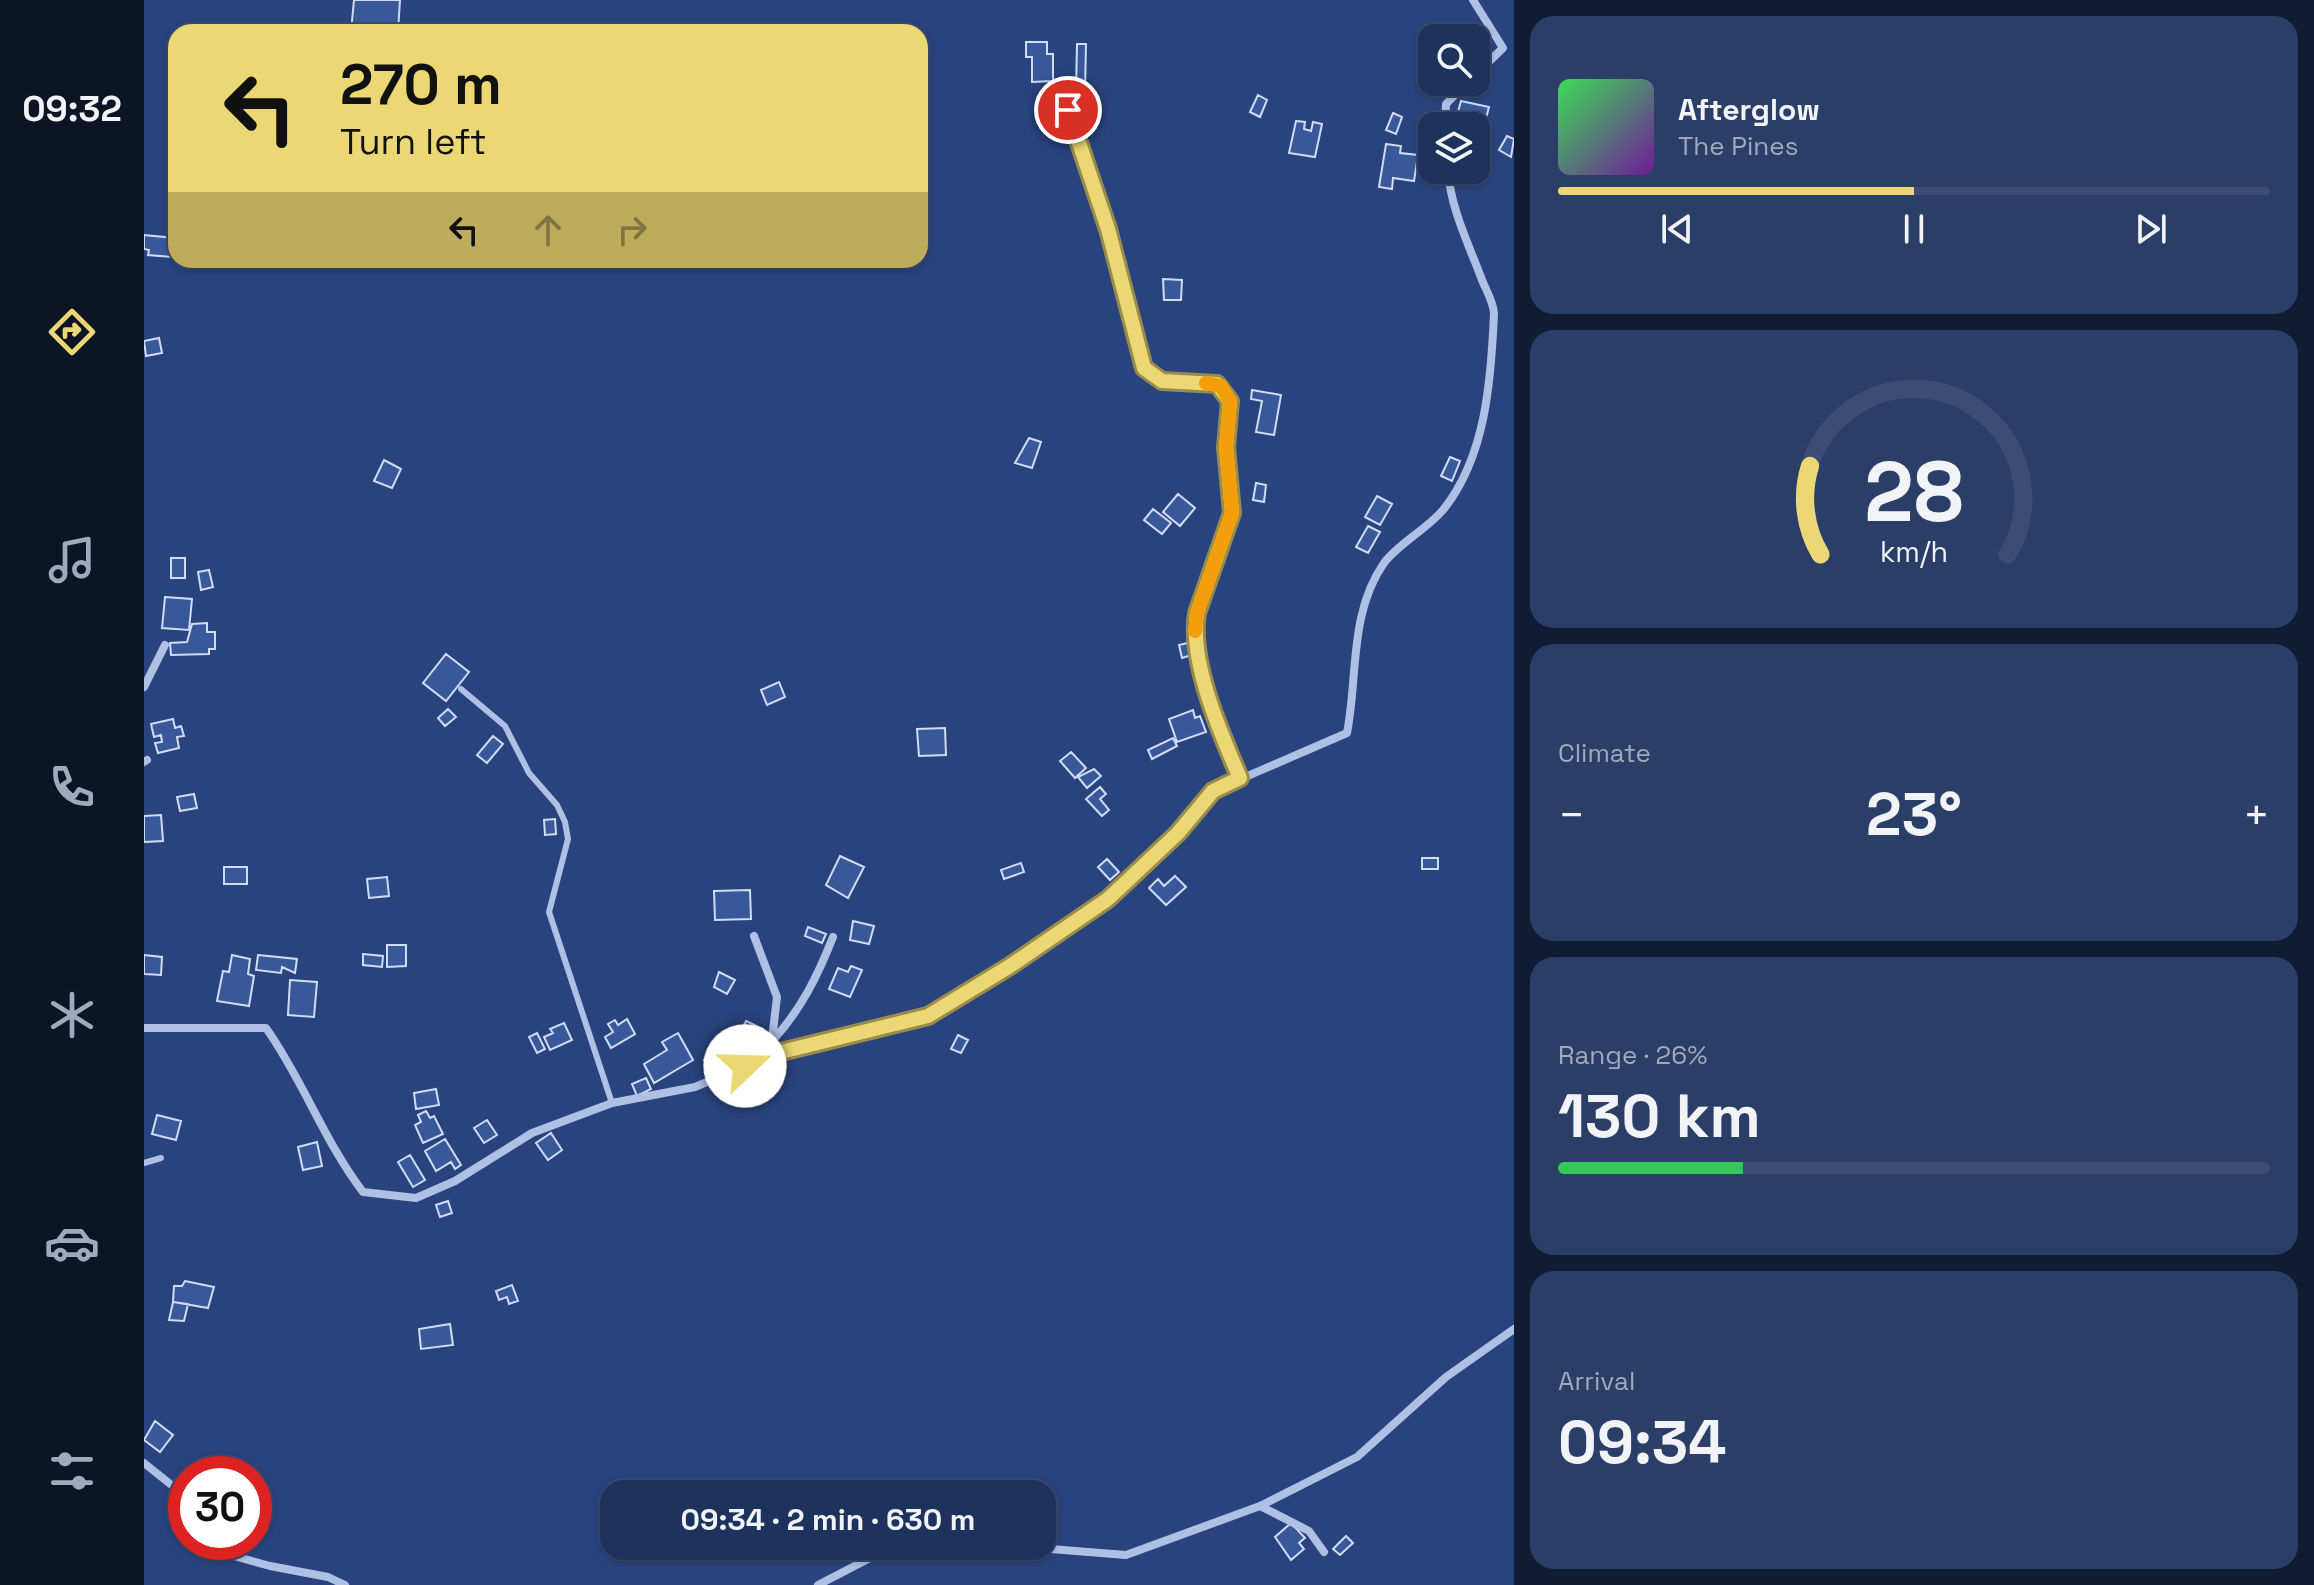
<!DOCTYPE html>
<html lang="en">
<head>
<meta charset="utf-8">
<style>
  :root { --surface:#1e325e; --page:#2b3e67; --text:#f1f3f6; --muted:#a1aabc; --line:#3c4d73; --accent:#ebd774 }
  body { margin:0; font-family:"Space Grotesk",sans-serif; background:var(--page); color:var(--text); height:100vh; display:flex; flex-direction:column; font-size:30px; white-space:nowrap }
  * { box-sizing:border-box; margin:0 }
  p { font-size:26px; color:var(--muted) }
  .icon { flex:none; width:44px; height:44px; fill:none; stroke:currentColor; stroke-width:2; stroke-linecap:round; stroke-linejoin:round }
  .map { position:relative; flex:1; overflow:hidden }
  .drawer { display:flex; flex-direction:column; gap:16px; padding:16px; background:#101c34; width:800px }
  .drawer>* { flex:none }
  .banner { position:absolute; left:24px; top:24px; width:760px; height:244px; border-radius:24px; box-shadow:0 2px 6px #0004,0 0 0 2px var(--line); background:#ebd774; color:#111; overflow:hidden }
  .fabs { position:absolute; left:1274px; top:24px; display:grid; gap:16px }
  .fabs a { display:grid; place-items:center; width:72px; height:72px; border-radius:16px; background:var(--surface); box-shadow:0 2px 6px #0004,0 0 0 2px var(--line); font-size:40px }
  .speed { position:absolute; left:24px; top:1456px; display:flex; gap:16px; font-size:40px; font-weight:700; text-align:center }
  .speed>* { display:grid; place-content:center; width:104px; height:104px; border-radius:50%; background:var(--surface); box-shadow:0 2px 6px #0004,0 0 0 2px var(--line); line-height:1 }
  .speed .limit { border:12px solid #d22; background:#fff; color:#111 }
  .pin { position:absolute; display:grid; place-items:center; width:68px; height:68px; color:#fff; margin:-34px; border:4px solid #fff; border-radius:50%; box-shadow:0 2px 8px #0007 }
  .me { position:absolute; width:88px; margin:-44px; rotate:69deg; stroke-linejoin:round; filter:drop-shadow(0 0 6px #0008) }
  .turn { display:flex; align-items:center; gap:28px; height:168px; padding:0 40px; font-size:36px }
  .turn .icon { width:104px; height:104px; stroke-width:2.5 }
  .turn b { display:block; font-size:56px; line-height:68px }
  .lanes { display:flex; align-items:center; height:76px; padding:0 40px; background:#0003; justify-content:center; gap:40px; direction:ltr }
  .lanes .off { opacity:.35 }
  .big { font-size:60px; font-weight:600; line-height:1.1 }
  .drawer .card { flex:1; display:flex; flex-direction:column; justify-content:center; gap:12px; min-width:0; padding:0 28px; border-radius:24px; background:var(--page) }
  .drawer .dial { align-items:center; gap:0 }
  .dial svg { height:208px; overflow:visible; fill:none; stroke:var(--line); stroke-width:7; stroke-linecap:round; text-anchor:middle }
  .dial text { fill:var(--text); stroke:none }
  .song { display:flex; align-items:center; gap:24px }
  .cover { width:96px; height:96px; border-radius:12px; background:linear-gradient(135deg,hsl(130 70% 55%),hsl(280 70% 35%)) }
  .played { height:8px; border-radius:4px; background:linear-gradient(90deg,var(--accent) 50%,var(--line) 50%) }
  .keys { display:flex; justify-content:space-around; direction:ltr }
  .heat { display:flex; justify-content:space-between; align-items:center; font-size:44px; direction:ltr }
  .charge { height:12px; border-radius:6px; background:linear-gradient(90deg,#34c759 26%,var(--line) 0) }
  .trip { position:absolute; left:456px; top:1480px; width:456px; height:80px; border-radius:24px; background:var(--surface); box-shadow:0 2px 6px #0004,0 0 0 2px var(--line); font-weight:600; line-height:80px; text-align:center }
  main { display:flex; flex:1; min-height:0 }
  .menu { display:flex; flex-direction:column; width:144px; justify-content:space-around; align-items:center; background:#0c1426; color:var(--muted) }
  .menu .icon { width:56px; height:56px }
  .menu .selected { color:var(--accent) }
  .menu b { font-size:36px; color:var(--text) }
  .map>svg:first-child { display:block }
  .building { fill:#395899; stroke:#d0dcf4; stroke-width:2 }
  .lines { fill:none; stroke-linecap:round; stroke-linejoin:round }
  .lane { stroke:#aec0e4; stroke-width:6 }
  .street { stroke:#aec0e4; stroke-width:8 }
  .route-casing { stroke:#998c4b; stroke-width:20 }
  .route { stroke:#ebd774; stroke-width:14 }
  .slow { stroke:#f59e0b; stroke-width:14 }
</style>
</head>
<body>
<main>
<nav class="menu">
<b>09:32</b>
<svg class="icon selected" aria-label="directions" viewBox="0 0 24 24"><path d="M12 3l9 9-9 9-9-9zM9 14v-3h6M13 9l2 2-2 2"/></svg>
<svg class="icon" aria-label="music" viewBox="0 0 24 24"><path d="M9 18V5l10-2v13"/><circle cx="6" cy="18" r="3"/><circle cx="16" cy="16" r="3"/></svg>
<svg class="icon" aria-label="phone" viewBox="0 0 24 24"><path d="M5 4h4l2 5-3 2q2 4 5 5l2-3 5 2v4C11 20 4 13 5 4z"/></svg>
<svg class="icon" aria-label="climate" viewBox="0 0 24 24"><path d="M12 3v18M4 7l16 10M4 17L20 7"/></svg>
<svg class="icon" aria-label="car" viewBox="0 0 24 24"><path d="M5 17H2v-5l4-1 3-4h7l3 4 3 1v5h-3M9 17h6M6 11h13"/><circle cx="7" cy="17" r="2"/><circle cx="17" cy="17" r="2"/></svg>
<svg class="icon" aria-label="filters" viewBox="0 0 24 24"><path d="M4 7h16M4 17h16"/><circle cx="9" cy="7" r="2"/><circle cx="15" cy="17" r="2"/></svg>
</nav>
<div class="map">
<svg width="1370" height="1585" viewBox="0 0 1370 1585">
  <rect width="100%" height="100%" fill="#28437d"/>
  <path class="building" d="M210,0h46l-2,32h-47z
    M882,42h21v12h6v27l-21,1v-25h-6z
    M933,44h9l-1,47h-9z
    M1114,95l9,5 -7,17 -10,-5z
    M1317,101l28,6 -12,46 -1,-27h-22z
    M1249,113l9,4 -6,17 -10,-4z
    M1152,121l9,1 -1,7 7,2 2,-9 9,2 -7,33 -26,-4z
    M1363,136l7,3 -3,18 -12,-7z
    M1242,144l15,2 -1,7 18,2 -4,26 -21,-3 -1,11 -13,-2z
    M0,235l30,3 -2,19 -24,-2 1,-5 -5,-1z
    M1019,279l19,1 -1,20h-17z
    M15,338l3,15 -16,3 -2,-15z
    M1108,390l29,5 -7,40 -18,-3 6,-31 -11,-2z
    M885,438l12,4 -9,26 -17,-5z
    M1306,457l10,4 -8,20 -11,-5z
    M240,460l17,9 -9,19 -18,-7z
    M1112,483l10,2 -2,17 -11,-2z
    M1034,494l17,14 -15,18 -17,-14z
    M1233,496l15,8 -12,21 -15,-8z
    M1009,509l18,14 -9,11 -18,-14z
    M1224,526l12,6 -12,21 -12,-6z
    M27,558h14v20h-14z
    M65,570l4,17 -12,3 -3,-18z
    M21,597l27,2 -3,31 -27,-2z
    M63,623v9h8v17h-6v5l-38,1 -1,-12 17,-1 5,-18z
    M1048,642l3,12 -13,4 -3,-13z
    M302,654l23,18 -23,29 -23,-18z
    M635,682l6,15 -18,8 -6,-15z
    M304,709l8,8 -11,9 -7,-8z
    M1049,710l2,8 5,-2 6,16 -29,10 -8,-23z
    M29,719l2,9 6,-2 3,10 -7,1 2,11 -21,5 -3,-10 7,-1 -1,-7 -7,2 -3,-13z
    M801,728l1,27 -27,1 -2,-27z
    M349,736l10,8 -16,19 -10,-8z
    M1029,738l4,8 -25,13 -4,-9z
    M927,752l15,16 -11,10 -15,-17z
    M950,769l7,7 -14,12 -9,-11z
    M956,787l6,7 -6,5 9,11 -7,6 -16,-17z
    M50,794l3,14 -17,3 -3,-14z
    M17,815l2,26 -19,1v-26z
    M411,819l1,15 -11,1 -1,-15z
    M696,856l24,11 -16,31 -22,-13z
    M1278,858h16v11h-16z
    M963,859l12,13 -9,8 -12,-13z
    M877,863l3,9 -20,7 -3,-9z
    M80,867h23v17h-23z
    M1031,876l11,11 -20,18 -17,-17 9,-9 6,7z
    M243,877l2,19 -20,2 -2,-19z
    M606,890l1,29 -36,1 -1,-29z
    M709,921l21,5 -5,18 -19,-4z
    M664,927l18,7 -4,9 -17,-7z
    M243,945h19v21l-19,1z
    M219,954l20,2 -1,11 -19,-2z
    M0,955l18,2 -1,18 -17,-1z
    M88,955l18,4 -2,15 6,2 -5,30 -32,-5 6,-30 6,1z
    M114,955l39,4 -2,14 -13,-6 -1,6 -25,-3z
    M707,966l11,4 -12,27 -21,-8 9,-21 10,4z
    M575,972l16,8 -8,14 -13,-7z
    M146,980l27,2 -3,35 -26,-2z
    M483,1019l8,15 -24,14 -6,-11 8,-5 -5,-8 7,-4 3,5z
    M602,1021l17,8 -8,16 -17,-9z
    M420,1023l8,17 -22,10 -6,-13 9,-4 -3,-4z
    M393,1033l8,16 -8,4 -8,-16z
    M534,1033l15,27 -39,23 -10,-19 23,-14 -5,-8z
    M814,1035l10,5 -7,13 -10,-4z
    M574,1045l6,6 -15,14 -5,-5z
    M502,1078l5,11 -14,7 -5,-12z
    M292,1089l3,16 -23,4 -2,-16z
    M282,1111l4,7 4,-2 9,18 -20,9 -8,-18 6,-3 -3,-7z
    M13,1115l24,6 -5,19 -24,-6z
    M343,1120l10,15 -13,8 -10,-15z
    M407,1133l11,17 -14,10 -12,-17z
    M301,1139l16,26 -6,4 -4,-7 -15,9 -11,-20z
    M173,1142l5,24 -19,4 -5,-23z
    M266,1155l15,25 -12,7 -15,-25z
    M304,1201l4,12 -12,4 -4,-12z
    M41,1281l29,6 -6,21 -35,-6 1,-16h8z
    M368,1285l6,16 -9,3 -2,-7 -8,3 -3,-9z
    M29,1302l15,2 -4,17 -15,-1z
    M306,1324l3,21 -32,4 -2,-20z
    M11,1421l18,14 -13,17 -16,-12z
    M1147,1523l14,15 -6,5 5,6 -13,11 -16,-23z
    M1202,1536l7,7 -13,12 -7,-6z"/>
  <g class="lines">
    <path class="lane" d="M915,81l49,148 36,139 18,13 55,3 13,17 -4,46 6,66 -35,100c-8,49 24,120 43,165
      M317,689l44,37 24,47 28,32 8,17 3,17 -19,73 63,191
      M0,1163l17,-5"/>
    <path class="street" d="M1329,0l30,48 -27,26
      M1301,126l1,-22 22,-22
      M0,687l21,-42
      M0,762l3,-2
      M610,936l23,61 -7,59
      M0,1028h122c37,52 58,113 97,164l53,6 39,-17 77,-48 80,-30 83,-16 82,-34 151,-37 82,-50 98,-67 70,-66 35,-42 134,-58c11,-56 2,-120 37,-170 15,-20 42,-33 59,-53 43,-53 48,-130 51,-196 0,-11 -8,-24 -12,-34 -13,-35 -32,-73 -34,-110
      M630,1039c28,-31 44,-64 59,-102
      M0,1463l30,24 12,25
      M1116,1506l49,25 15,21
      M56,1542l2,5 68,19 58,11 17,8
      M869,1546l113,9 134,-49 97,-49 89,-80 68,-48
      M674,1585l75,-39"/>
  </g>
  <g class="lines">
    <defs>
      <path id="route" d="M601,1066l32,-13 151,-37 82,-50 98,-67 70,-66 35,-42 27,-13c-19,-44 -51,-116 -43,-165l35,-100 -6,-66 4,-46 -13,-17 -55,-3 -18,-13 -36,-139 -40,-119"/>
    </defs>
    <use href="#route" class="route-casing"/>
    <use href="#route" class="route"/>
    <path class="slow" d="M1051,631l2,-18 35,-100 -6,-66 4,-46 -9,-15 -15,-3"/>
  </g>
</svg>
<div class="fabs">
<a><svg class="icon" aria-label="search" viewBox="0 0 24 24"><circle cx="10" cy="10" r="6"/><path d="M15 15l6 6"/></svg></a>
<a><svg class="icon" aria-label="layers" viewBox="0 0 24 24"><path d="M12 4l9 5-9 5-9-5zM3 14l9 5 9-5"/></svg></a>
</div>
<div class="speed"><div class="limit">30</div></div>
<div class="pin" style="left:924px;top:110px;background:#d93025"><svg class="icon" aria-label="arrive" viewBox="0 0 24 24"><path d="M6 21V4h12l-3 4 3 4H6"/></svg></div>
<svg class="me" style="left:601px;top:1066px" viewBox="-20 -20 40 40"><circle r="19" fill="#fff"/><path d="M0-13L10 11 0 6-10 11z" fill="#ebd774"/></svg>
<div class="trip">09:34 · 2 min · 630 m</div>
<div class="banner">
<div class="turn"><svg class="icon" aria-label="left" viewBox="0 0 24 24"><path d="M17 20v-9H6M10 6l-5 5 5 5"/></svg><div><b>270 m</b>Turn left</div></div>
<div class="lanes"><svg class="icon" aria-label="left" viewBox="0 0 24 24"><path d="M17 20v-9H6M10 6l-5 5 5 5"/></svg><svg class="icon off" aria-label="ahead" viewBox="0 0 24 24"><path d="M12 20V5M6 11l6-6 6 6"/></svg><svg class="icon off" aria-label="right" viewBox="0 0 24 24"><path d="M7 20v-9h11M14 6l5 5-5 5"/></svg></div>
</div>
</div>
<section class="drawer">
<div class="card">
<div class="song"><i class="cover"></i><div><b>Afterglow</b><p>The Pines</p></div></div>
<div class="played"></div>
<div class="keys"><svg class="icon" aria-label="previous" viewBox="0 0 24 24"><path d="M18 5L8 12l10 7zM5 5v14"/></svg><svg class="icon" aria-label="pause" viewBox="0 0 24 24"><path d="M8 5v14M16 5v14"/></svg><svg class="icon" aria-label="next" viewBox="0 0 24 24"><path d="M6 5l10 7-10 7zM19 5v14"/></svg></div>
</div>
<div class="card dial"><svg viewBox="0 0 100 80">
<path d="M14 69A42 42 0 1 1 86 69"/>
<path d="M14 69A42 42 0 0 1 10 35" stroke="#ebd774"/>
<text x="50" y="56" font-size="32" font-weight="700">28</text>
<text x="50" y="72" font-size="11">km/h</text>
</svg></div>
<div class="card"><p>Climate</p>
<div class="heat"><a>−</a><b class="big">23°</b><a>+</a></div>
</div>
<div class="card"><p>Range · 26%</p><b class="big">130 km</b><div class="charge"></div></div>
<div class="card"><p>Arrival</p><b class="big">09:34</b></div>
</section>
</main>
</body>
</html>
